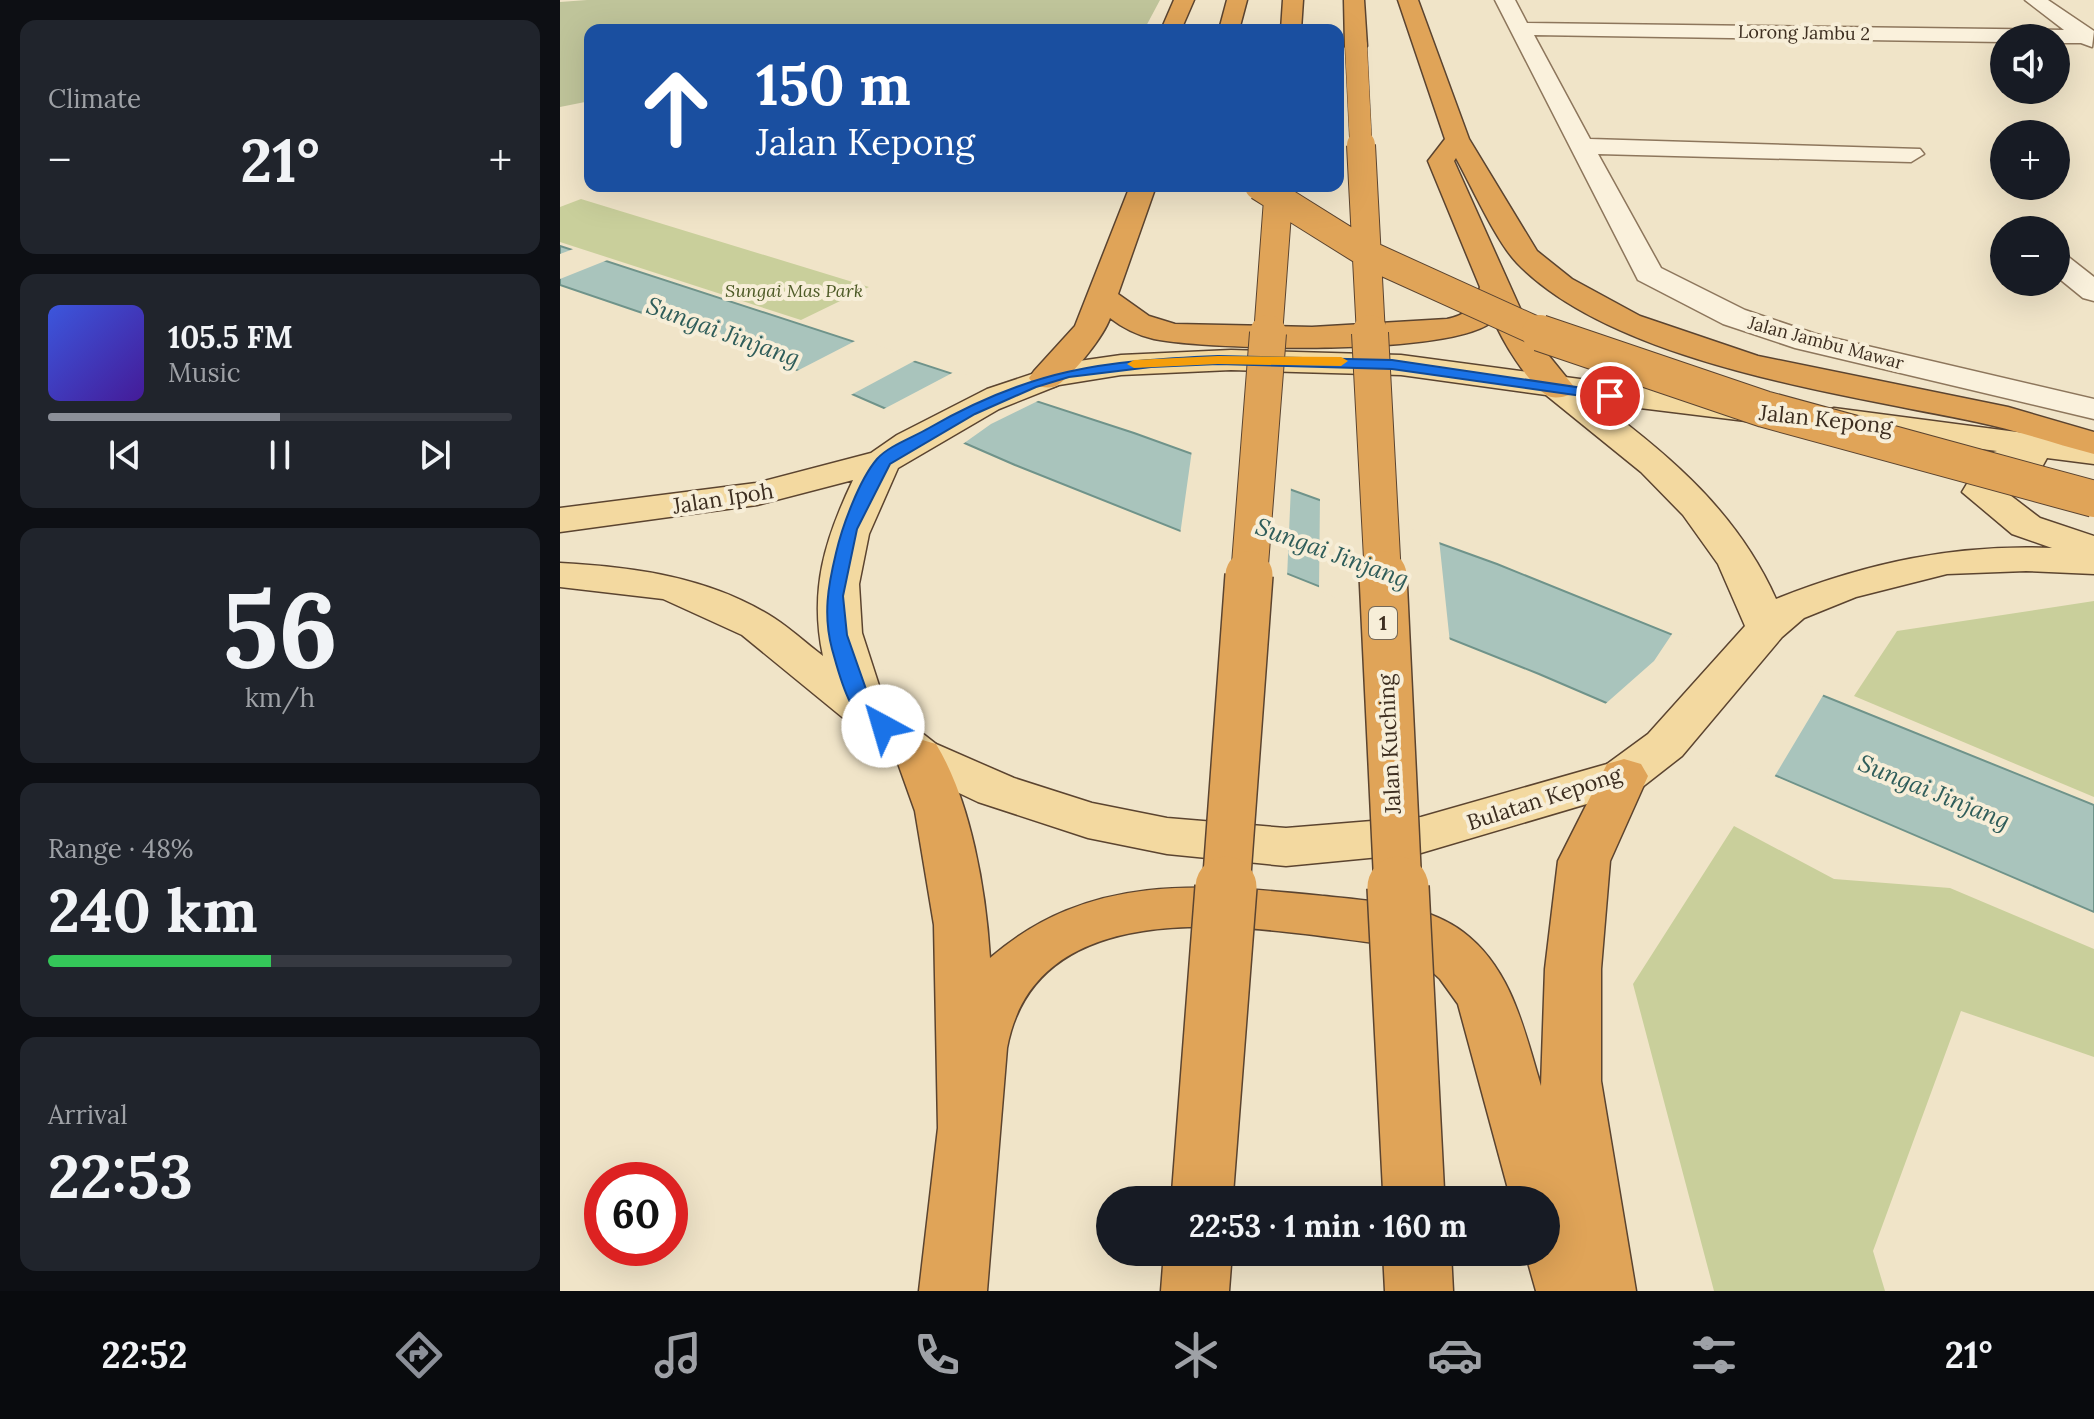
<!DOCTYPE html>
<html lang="en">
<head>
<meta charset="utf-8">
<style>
  :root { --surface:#171b24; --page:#20242c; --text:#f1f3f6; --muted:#9ea1a6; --line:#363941; --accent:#8c9099 }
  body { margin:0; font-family:Lora,serif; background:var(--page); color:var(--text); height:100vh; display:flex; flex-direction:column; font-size:30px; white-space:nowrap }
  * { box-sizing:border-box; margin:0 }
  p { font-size:26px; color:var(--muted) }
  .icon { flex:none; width:44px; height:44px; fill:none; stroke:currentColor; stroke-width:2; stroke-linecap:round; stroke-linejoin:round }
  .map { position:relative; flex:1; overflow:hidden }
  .drawer { display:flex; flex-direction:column; gap:20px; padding:20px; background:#0d0f14; width:560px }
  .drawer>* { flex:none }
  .hud { position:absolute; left:24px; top:24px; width:760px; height:168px; border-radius:16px; box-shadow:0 8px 32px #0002; background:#1a4fa0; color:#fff; overflow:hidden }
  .buttons { position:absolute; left:1430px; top:24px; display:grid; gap:16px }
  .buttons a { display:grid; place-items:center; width:80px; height:80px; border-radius:50%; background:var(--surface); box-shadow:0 8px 32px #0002; font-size:40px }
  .speed { position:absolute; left:24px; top:1162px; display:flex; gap:16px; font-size:40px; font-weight:700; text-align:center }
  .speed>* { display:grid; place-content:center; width:104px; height:104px; border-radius:50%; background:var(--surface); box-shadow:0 8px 32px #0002; line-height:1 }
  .speed .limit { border:12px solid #d22; background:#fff; color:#111 }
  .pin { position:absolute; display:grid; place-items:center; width:68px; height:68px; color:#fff; margin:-34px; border:4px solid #fff; border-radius:50%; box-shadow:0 2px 8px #0007 }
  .me { position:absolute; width:88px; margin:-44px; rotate:321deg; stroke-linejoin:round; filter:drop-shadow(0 0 6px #0008) }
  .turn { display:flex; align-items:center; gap:28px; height:168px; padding:0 40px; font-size:36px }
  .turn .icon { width:104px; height:104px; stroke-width:2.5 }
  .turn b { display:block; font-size:56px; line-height:68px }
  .big { font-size:60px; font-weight:700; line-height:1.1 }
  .drawer .tile { flex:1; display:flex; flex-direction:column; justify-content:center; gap:12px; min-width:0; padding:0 28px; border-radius:16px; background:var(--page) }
  .drawer .dial { align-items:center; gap:0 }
  .dial b { font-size:104px; line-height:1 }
  .song { display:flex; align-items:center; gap:24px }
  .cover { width:96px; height:96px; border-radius:12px; background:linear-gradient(135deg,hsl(230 70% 55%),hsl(260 70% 35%)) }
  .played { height:8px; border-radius:4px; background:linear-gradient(90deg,var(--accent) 50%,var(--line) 50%) }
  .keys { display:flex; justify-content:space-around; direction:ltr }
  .heat { display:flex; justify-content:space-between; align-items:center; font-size:44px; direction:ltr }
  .charge { height:12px; border-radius:6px; background:linear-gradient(90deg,#34c759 48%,var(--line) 0) }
  .trip { position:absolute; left:536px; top:1186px; width:464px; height:80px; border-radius:40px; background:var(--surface); box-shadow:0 8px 32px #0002; font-weight:700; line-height:80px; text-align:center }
  .tab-bar { display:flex; height:128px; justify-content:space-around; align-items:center; background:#090b0e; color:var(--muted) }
  .tab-bar .icon { width:56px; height:56px }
  .tab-bar .on { color:var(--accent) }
  .tab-bar b { font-size:36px; color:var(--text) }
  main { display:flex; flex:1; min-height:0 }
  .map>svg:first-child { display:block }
  .green { fill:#c9cf9b }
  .cemetery { fill:#bfc49a }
  .water { fill:#a9c4bc; stroke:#6f938a; stroke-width:2 }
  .pier { fill:#f0e4c8 }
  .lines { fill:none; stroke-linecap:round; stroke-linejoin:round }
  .minor-casing { stroke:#8d765c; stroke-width:3 }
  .major-casing { stroke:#5b4430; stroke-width:3 }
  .highway-casing { stroke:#5b4430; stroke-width:3 }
  .minor { fill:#faf1dc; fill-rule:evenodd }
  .major { fill:#f3d9a0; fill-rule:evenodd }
  .highway { fill:#e0a458; fill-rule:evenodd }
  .highway-bridge-far4-casing { stroke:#5b4430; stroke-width:23; stroke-linecap:butt }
  .highway-bridge-far3-casing { stroke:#5b4430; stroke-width:30; stroke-linecap:butt }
  .highway-bridge-far2-casing { stroke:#5b4430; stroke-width:38; stroke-linecap:butt }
  .highway-bridge-far1-casing { stroke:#5b4430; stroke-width:50; stroke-linecap:butt }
  .highway-bridge-casing { stroke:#5b4430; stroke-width:64; stroke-linecap:butt }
  .highway-bridge-far4 { stroke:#e0a458; stroke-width:22 }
  .highway-bridge-far3 { stroke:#e0a458; stroke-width:28 }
  .highway-bridge-far2 { stroke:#e0a458; stroke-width:36 }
  .highway-bridge-far1 { stroke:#e0a458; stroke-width:47 }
  .highway-bridge { stroke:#e0a458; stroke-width:61 }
  .route { fill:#1a73e8; stroke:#114b97; stroke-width:2 }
  .slow { fill:#f59e0b }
  .labels { text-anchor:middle; stroke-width:8; stroke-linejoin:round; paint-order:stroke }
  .far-street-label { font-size:18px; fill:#3d2e20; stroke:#f7eed8 }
  .far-park-label { font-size:18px; font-style:italic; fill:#4d5a26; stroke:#f7eed8 }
  .shield { fill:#f7eed8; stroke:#756857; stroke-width:2 }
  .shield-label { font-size:20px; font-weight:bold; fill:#3d2e20 }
  .street-label { font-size:22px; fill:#3d2e20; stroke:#f7eed8 }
  .water-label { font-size:24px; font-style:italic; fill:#2f5d5a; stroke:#f7eed8 }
</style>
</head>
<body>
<main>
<section class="drawer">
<div class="tile"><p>Climate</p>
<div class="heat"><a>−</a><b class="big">21°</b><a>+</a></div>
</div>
<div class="tile">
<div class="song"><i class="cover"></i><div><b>105.5 FM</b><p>Music</p></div></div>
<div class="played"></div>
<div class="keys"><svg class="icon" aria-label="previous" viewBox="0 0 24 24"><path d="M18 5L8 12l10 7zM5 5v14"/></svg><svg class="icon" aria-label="pause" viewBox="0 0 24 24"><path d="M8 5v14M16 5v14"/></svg><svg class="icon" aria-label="next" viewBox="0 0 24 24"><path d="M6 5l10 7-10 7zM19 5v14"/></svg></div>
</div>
<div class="tile dial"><b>56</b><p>km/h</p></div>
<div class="tile"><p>Range · 48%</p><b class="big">240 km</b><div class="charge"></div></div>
<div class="tile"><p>Arrival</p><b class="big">22:53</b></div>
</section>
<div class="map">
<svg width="1534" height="1291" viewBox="0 0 1534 1291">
  <rect width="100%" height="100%" fill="#f0e4c8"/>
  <path class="green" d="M21,199l288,88 -68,33 -241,-78v-35z
    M1534,601v196l-240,-101 43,-65z
    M1174,826l100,53 116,9 144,61v108l-133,-46 -88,240 12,40h-171l-81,-307z"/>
  <path class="cemetery" d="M27,0h573l-16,30h-554v71l-30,6v-105z"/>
  <path class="water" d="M0,246l574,187 363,131 597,241v107l-555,-238 -524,-209 -264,-115 -191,-65z"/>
  <path class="pier" d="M16,248l34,11 -50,20v-25z
    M299,339l59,20 -71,38 -54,-24z
    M396,371l86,28 -51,25 -31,22 -80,-35z
    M632,450l99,36 -4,92 -107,-43z
    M760,496l119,43 11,104 -131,-52z
    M1114,631l151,61 -52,87 -170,-73 51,-45z"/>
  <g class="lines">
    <defs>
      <path id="minor" d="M935,0h20l12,23 537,7 -39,-30h23l46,31 -2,16 -11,-4h-25v-5h-52v4l-470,-7 56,104 330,10 4,5 -13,8 -313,-8 63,114 84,42 71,24 278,65v20l-299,-71 -72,-24 -85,-44z
        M1496,252l10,3 28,22v24l-11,-3 -27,-22z"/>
      <path id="major" d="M671,350l170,5 373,50 6,7 -6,7 -12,4 -163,-20c73,54 139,111 177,196 90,-36 178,-55 276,-51l-40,-14 -50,-42 23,-38 12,-3 -163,-21 -12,-4 -6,-7 6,-7 12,-4 260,34v22l-47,-6 -5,9 -31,5 -9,17 38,29 54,18v38l-68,-3 -79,3 -91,23 -52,21 -22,19 -100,119 -41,32 -220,65 -135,13 -119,-12 -79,-16 -110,-36 -76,-36 -160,-131 -79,-36 -103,-12v-24c74,4 150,14 214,55 17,11 32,25 49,38 -14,-66 2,-117 30,-176l-96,25 -197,27v-24l196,-25 115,-30 26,-18 90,-46 78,-26 56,-8zM671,370l170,5 145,20 95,77 42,43 35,49 27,62 -97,108 -41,30 -186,53 -135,11 -119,-10 -75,-15 -78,-25 -78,-34 -51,-40 -23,-71 -3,-49 10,-50 29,-66 101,-59 60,-24 62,-10z"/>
      <path id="highway" d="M614,0h20l-13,30h-20z
        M667,0h20l-8,30h-20z
        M723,0h20l-2,30h-20z
        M784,0h20l3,46 -4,4h-14l-4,-4z
        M838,0h20l51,139 68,112 35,28 68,37 118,40 250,51 86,25v22c-39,-10 -78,-24 -117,-32 -134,-28 -363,-59 -460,-159 -21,-22 -45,-76 -61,-105l-2,3 78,174 43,53 -5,7c-8,2 -17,5 -25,-1 -18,-13 -43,-53 -51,-74 -37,37 -285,30 -340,19 -17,-4 -31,-11 -44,-21 -6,18 -36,55 -51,66 -8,6 -17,3 -25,1l-5,-7 5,-7 41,-45 55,-140h26l-38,108 31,22 26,8 137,3 135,-8c20,-4 28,-13 33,-32l-52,-126 17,-22z
        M359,739l17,5c35,57 50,148 54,214 99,-86 212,-74 334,-62 46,5 100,7 139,36 49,37 61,98 78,154l4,-117 13,-108 49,-97 17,-5 17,5 7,12 -38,85 -9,108v112l35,210h-100l-11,-39h21v-52h-35l-53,-196 -18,-25 -25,-23 -15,-8 -26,-5c-117,-15 -337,-57 -367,105l-20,243h-68l19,-163 -4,-203 -19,-114 -20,-56 7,-11z
        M604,1252h68l-3,39h-68z
        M823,1252h68l2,39h-68z"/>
    </defs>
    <use href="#minor" class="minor-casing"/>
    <use href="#major" class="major-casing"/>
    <use href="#highway" class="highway-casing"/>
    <use href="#minor" class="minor"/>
    <use href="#major" class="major"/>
    <use href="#highway" class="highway"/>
    <defs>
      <path id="highway-bridge-far4" d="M796,46l5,101"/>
      <path id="highway-bridge-far3" d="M801,145l10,190
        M699,186l112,70 174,79
        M708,335l11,-149"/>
      <path id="highway-bridge-far2" d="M810,333l13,244
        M980,333l224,76 330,90
        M689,577l19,-244"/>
      <path id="highway-bridge-far1" d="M823,575l15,314
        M666,889l23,-314"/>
      <path id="highway-bridge" d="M838,887l16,313
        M642,1200l24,-313"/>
    </defs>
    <use href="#highway-bridge-far4" class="highway-bridge-far4-casing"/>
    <use href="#highway-bridge-far3" class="highway-bridge-far3-casing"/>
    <use href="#highway-bridge-far2" class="highway-bridge-far2-casing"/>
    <use href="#highway-bridge-far1" class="highway-bridge-far1-casing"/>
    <use href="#highway-bridge" class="highway-bridge-casing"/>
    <use href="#highway-bridge-far4" class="highway-bridge-far4"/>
    <use href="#highway-bridge-far3" class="highway-bridge-far3"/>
    <use href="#highway-bridge-far2" class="highway-bridge-far2"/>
    <use href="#highway-bridge-far1" class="highway-bridge-far1"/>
    <use href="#highway-bridge" class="highway-bridge"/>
  </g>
  <path class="route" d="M658,356l174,4 218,32 7,4 -7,4 -218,-31 -174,-5 -67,3 -82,10 -33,10 -61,27 -85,50 -33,65 -14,67 4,39 26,74 20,17 -10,7c-33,-9 -43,-56 -51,-84 -9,-34 -4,-63 4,-96 6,-26 23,-73 41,-94 11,-13 37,-22 52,-31 103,-59 172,-67 289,-72z"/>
  <path class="slow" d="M658,356l123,1 7,4 -7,5 -123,-2 -84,4 -7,-4 7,-4z"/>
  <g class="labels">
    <g class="far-street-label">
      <text transform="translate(1244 33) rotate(1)" y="6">Lorong Jambu 2</text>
      <text transform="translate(1266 343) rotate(15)" y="6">Jalan Jambu Mawar</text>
    </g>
    <g class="far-park-label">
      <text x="234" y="297">Sungai Mas Park</text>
    </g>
    <rect class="shield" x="809" y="607" width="28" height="32" rx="6"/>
    <g class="shield-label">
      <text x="823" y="630">1</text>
    </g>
    <g class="street-label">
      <text transform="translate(1266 419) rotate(6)" y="8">Jalan Kepong</text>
      <text transform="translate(163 498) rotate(-9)" y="8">Jalan Ipoh</text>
      <text transform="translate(829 744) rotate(-93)" y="8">Jalan Kuching</text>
      <text transform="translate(984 798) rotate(-18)" y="8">Bulatan Kepong</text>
    </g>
    <g class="water-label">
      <text transform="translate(163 332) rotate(20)" y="8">Sungai Jinjang</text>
      <text transform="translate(772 553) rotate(20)" y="8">Sungai Jinjang</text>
      <text transform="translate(1374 792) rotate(22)" y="8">Sungai Jinjang</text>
    </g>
  </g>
</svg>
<div class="buttons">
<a><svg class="icon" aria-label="sound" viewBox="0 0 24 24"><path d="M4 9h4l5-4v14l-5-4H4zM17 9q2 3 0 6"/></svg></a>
<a>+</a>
<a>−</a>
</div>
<div class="speed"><div class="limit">60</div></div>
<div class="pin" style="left:1050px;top:396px;background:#d93025"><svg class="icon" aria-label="arrive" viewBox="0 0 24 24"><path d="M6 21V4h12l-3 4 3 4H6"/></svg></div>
<svg class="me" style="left:323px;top:726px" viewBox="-20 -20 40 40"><circle r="19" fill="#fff"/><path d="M0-13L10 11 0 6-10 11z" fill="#1a73e8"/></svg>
<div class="trip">22:53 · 1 min · 160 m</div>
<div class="hud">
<div class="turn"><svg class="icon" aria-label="ahead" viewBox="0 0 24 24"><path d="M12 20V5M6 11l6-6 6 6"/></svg><div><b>150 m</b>Jalan Kepong</div></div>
</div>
</div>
</main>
<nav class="tab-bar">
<b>22:52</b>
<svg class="icon on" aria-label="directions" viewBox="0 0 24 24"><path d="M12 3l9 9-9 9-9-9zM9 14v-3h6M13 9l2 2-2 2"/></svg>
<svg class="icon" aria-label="music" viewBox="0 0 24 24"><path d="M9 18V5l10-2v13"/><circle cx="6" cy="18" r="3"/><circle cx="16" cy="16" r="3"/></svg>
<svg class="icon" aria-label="phone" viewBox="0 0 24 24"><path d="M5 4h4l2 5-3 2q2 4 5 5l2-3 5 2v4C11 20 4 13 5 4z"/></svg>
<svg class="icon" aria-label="climate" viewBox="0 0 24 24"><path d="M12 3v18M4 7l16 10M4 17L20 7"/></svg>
<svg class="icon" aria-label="car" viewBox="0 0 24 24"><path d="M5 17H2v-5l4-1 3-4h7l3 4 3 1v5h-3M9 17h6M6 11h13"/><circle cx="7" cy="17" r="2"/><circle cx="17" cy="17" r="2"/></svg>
<svg class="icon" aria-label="filters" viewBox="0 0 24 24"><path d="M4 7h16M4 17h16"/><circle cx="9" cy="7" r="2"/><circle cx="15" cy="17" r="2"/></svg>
<b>21°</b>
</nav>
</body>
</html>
